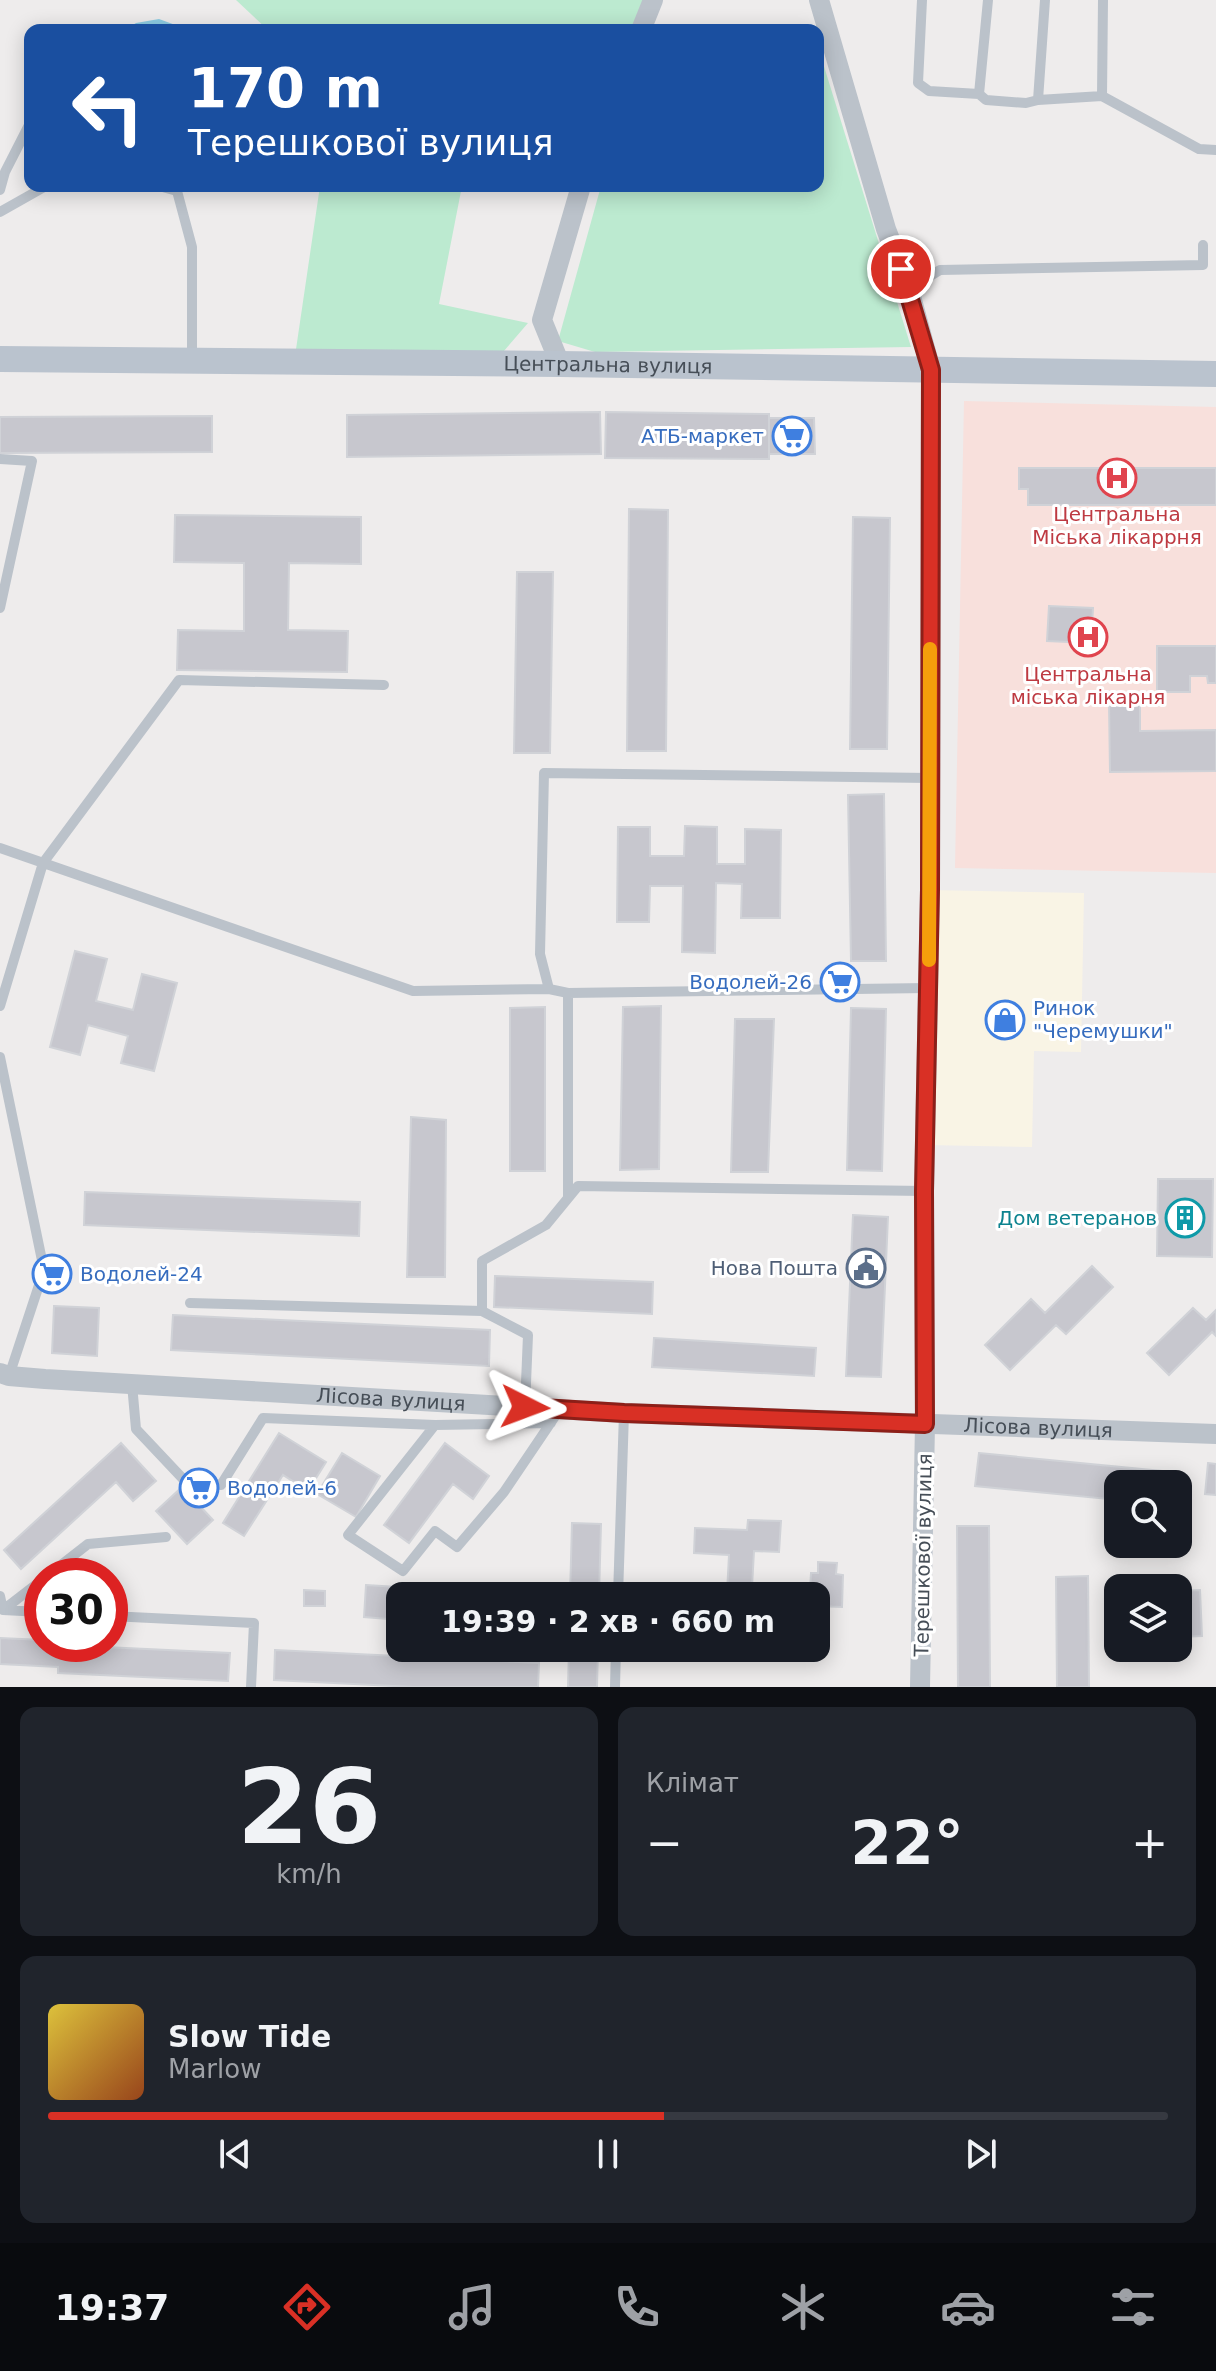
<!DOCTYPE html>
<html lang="uk">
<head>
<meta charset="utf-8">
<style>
  :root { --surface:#171b24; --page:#20242c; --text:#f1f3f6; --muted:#9ea1a6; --line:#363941; --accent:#d93025 }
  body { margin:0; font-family:"DejaVu Sans",sans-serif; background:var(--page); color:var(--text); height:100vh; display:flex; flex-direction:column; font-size:30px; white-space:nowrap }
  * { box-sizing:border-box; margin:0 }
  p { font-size:26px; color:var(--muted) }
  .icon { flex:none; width:44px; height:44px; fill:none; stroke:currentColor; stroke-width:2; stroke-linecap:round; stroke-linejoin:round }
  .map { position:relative; height:1687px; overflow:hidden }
  .drawer { display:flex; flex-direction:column; gap:20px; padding:20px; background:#0d0f14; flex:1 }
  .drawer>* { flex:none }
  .hud { position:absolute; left:24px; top:24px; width:800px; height:168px; border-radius:16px; box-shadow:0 4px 20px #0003; background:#1a4fa0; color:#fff; overflow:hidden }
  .buttons { position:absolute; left:1104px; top:1470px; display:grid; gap:16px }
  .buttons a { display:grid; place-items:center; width:88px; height:88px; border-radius:16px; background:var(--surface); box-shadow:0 4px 20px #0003; font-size:40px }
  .speed { position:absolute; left:24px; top:1558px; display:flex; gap:16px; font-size:40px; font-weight:700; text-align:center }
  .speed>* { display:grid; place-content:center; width:104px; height:104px; border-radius:50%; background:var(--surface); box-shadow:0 4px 20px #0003; line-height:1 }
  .speed .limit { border:12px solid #d22; background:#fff; color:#111 }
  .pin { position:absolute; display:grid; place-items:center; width:68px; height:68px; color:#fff; margin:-34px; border:4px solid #fff; border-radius:50%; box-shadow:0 2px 8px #0007 }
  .me { position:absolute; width:88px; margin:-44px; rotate:93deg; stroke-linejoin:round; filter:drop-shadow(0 0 6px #0008) }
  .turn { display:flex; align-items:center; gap:28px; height:168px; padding:0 32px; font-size:36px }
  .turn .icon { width:104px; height:104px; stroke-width:2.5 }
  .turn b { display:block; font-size:56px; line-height:68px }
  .big { font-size:60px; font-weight:700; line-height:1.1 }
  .drawer .widget { flex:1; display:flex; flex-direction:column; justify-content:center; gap:12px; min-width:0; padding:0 28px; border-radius:16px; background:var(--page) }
  .drawer .dial { align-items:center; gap:0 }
  .dial b { font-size:104px; line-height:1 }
  .song { display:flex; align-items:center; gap:24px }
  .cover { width:96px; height:96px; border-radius:12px; background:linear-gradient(135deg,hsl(50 70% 55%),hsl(20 70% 35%)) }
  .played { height:8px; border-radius:4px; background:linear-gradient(90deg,var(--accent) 55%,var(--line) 55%) }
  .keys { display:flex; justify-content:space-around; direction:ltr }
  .heat { display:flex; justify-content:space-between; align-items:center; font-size:44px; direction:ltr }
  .drawer .tiles { flex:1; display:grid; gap:20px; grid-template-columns:1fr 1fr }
  .widget:last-child { grid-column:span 2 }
  .trip { position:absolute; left:386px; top:1582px; width:444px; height:80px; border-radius:16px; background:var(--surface); box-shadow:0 4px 20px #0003; font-weight:700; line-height:80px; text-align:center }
  .menu { display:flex; height:128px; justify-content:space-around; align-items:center; background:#090b0e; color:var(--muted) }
  .menu .icon { width:56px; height:56px }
  .menu .on { color:var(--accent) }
  .menu b { font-size:36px; color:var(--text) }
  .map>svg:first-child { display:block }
  .commercial { fill:#f9f4e5 }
  .medical { fill:#f8e0dc }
  .green { fill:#bcead0 }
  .water { fill:#8dcce3 }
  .building { fill:#c7c7ce; stroke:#d0d2d7; stroke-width:2 }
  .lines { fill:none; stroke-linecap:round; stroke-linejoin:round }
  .service { stroke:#bbc2ca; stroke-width:10 }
  .minor { stroke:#bbc2ca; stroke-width:20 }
  .secondary { stroke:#bac3ce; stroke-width:26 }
  .route-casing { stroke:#8d1f18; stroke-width:20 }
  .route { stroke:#d93025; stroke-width:14 }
  .slow { stroke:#f59e0b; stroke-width:14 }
  .labels { text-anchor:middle; stroke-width:6; stroke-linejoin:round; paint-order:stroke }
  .street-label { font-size:20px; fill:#464e57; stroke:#fff }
  .shop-label { font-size:20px; fill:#366cbe; stroke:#fff; text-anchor:start }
  .health-label { font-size:20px; fill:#be3a42; stroke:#fff }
  .culture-label { font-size:20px; fill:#0d838f; stroke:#fff; text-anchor:end }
  .service-label { font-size:20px; fill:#4e5e75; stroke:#fff; text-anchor:end }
</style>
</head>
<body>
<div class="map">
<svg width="1216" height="1687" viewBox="0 0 1216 1687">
  <rect width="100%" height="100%" fill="#eeecec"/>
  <path class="commercial" d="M930,890l154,3 -3,159 -47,-1 -2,96 -107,-2z"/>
  <path class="medical" d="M964,401l252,6v466l-261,-5z"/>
  <path class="green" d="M236,0h417l-12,30h-373z
    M818,47l93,300 -316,5 -37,-11 43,-155h217z
    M320,186h142l-23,118 89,19 -31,36 -202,-3z"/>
  <path class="water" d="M159,19l30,11h-64l11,-7z"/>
  <path class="building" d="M600,412l1,42 -254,3v-42z
    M606,412l163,2v45l-164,-1z
    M212,416v36l-212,1v-36z
    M769,418h45l1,36h-46z
    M1019,468h197v37h-188v-16h-9z
    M629,509l39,1 -2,241h-39z
    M175,515l186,2v47l-72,-1 -1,67 60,1 -1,41 -170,-2 1,-40 66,1v-68l-70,-1z
    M853,517l37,1 -3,231h-37z
    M517,572h36l-3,181h-36z
    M1049,606l44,2 -2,35 -44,-2z
    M1157,646h59v37h-8l-1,-7h-17v16h-33z
    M1109,702h31v29l76,-1v41l-106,1z
    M884,794l2,167h-35l-3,-166z
    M685,826l32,1v37h28v-35l36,1 -1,88h-39l1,-34 -26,-1 -1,70 -33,-1 1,-66h-33l-1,36h-32l1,-95h32v29h34z
    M75,951l32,8 -11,42 37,9 9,-36 35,9 -23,88 -33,-8 7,-27 -40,-11 -8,30 -30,-8z
    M661,1006l-2,163 -39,1 3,-163z
    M545,1007v164h-35v-163z
    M851,1008l35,1 -4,162 -35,-1z
    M735,1019h39l-6,153h-37z
    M411,1117l35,3 -1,157h-38z
    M1158,1179h55l-1,78 -55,-1z
    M85,1192l275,10 -1,34 -275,-11z
    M853,1215l35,2 -7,160 -35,-1z
    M1092,1266l21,21 -47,47 -10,-9 -46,45 -25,-25 46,-46 14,14z
    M495,1276l158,6 -1,32 -158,-7z
    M54,1306l45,2 -2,48 -45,-3z
    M1193,1308l13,12 10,-10v26l-4,-4 -43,43 -22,-22z
    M173,1315l317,15 -1,36 -318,-16z
    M654,1338l162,10 -2,28 -162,-9z
    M279,1433l47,29 -18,29 -25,-16 -39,61 -21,-13z
    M121,1443l35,38 -23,20 -17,-19 -95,87 -17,-19z
    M445,1443l44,33 -16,23 -20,-15 -44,59 -25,-18z
    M342,1453l38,23 -24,41 -39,-23z
    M979,1453l193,19 -1,12h-53v16l-143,-14z
    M1208,1463l8,1v31l-11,-1z
    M182,1487l31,33 -26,24 -31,-33z
    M748,1520l33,1 -2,31 -25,-1 -2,36 58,3 1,-17h7v-11l19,1 -1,11 7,1 -1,32 -26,-1v-10h-114v-4l25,1 2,-38 -35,-2 1,-25 52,2z
    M572,1523l29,1 -2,72h-29z
    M957,1526h32l1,161h-32z
    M1088,1576l1,111h-32l-1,-110z
    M366,1585l48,3v8h-14v24l-36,-3z
    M304,1590l21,1v15h-21z
    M1200,1590l2,46 -24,1v-46z
    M0,1638l42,2v4l188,9 -2,28 -170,-8v-6l-58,-3z
    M569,1648h29l-1,39h-29z
    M275,1650l264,13 -1,24h-125l-139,-7z"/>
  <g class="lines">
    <path class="service" d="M922,0l-4,83 11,8 50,3 7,6 40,3 12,-3 64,-4
      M1103,0l-1,96 97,53 17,1
      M979,94l9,-94
      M1038,100l7,-100
      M159,186l18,5 15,56v114
      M0,190l5,-18 25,-49
      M0,212l46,-26
      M909,289l31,-19 263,-5v-20
      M0,459l32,2 -32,147
      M0,848l413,143 136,-2
      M928,988l-360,5 -19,-4 -9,-35 4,-181 385,5
      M568,993v205
      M0,1006l43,-143 136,-183 205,5
      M0,1057l44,213 -35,106
      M190,1303l292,8
      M132,1384l4,45 49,52 36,4 42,-67 172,7
      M525,1407l3,-72 -46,-24v-50l64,-36 32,-39 346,5
      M551,1423l-116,2 -87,110 55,36 32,-40 22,16 47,-55 56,-83
      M47,1576l41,-32 78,-7
      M42,1580l-39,30 39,2
      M0,1596l3,14
      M618,1596l6,-183
      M110,1616l144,7 -3,64
      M615,1687l1,-39"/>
    <g class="minor">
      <path d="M819,0l67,229 23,60 22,81 -1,520 -6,301 1,233 -5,263"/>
      <path d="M641,30l12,-30"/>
      <path d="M560,364l-18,-44 39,-134"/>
      <path id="s1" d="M0,1373l9,3 36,3 579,34 592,21"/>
    </g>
    <path class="secondary" id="s2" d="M0,359l560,5 656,10"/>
  </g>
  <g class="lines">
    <defs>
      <path id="route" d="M525,1407l99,6 301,11 -1,-233 6,-301 1,-520 -30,-101"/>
    </defs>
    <use href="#route" class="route-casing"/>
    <use href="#route" class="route"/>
    <path class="slow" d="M929,960l1,-311"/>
  </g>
  <defs>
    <symbol id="supermarket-ring" viewBox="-11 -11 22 22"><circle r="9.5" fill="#fff" stroke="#3f7fe0" stroke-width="1.5"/><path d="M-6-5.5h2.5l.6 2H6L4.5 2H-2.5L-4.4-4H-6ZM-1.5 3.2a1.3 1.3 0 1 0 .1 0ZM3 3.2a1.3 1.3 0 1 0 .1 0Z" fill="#3f7fe0"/></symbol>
    <symbol id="hospital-ring" viewBox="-11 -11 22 22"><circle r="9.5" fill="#fff" stroke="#e0444e" stroke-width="1.5"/><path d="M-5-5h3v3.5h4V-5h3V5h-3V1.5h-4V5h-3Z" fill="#e0444e"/></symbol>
    <symbol id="shop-ring" viewBox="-11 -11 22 22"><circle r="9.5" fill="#fff" stroke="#3f7fe0" stroke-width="1.5"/><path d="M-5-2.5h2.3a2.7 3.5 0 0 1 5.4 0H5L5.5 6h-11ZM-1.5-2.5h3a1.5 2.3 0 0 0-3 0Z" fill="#3f7fe0"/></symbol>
    <symbol id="building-ring" viewBox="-11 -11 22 22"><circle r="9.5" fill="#fff" stroke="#0f9aa8" stroke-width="1.5"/><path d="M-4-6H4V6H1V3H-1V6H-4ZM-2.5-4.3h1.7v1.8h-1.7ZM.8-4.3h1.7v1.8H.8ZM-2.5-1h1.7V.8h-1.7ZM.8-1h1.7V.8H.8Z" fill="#0f9aa8"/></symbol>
    <symbol id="civic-ring" viewBox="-11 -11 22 22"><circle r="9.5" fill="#fff" stroke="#5c6f8a" stroke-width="1.5"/><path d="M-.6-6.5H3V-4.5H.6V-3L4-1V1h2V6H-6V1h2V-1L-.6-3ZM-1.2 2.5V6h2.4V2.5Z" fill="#5c6f8a"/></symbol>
  </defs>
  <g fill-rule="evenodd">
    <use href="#supermarket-ring" x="770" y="414" width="44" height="44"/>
    <use href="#hospital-ring" x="1095" y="456" width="44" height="44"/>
    <use href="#hospital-ring" x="1066" y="615" width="44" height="44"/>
    <use href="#supermarket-ring" x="818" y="960" width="44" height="44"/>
    <use href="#shop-ring" x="983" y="998" width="44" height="44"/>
    <use href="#building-ring" x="1163" y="1196" width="44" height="44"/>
    <use href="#civic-ring" x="844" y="1246" width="44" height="44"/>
    <use href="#supermarket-ring" x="30" y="1252" width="44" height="44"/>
    <use href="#supermarket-ring" x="177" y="1466" width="44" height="44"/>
  </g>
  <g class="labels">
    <g class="street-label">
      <text dy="7" stroke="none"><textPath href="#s2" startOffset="608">Центральна вулиця</textPath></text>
      <text dy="7" stroke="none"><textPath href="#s1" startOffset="392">Лісова вулиця</textPath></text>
      <text dy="7" stroke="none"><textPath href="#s1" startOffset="1040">Лісова вулиця</textPath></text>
      <text transform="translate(923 1555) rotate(-89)" y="7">Терешкової вулиця</text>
    </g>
    <g class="shop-label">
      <text x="764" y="443" text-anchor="end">АТБ-маркет</text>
      <text x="812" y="989" text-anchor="end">Водолей-26</text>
      <text x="1033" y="1015">Ринок<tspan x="1033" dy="23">"Черемушки"</tspan></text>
      <text x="80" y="1281">Водолей-24</text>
      <text x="227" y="1495">Водолей-6</text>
    </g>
    <g class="health-label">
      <text x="1117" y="521">Центральна<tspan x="1117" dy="23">Міська лікаррня</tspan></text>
      <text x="1088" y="681">Центральна<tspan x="1088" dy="23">міська лікарня</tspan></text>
    </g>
    <g class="culture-label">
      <text x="1157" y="1225">Дом ветеранов</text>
    </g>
    <g class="service-label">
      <text x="838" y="1275">Нова Пошта</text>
    </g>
  </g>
</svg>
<div class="buttons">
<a><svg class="icon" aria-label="search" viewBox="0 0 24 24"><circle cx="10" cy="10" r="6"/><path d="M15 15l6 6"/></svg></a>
<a><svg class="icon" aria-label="layers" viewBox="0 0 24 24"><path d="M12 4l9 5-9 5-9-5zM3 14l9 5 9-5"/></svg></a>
</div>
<div class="speed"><div class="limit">30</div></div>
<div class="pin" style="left:901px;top:269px;background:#d93025"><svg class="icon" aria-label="arrive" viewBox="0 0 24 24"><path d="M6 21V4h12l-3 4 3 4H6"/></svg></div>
<svg class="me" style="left:525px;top:1407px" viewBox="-20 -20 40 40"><path d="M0-17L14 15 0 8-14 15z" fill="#d93025" stroke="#fff" stroke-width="4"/></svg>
<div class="trip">19:39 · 2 хв · 660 m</div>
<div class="hud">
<div class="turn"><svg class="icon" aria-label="left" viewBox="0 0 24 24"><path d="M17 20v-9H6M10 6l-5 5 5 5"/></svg><div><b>170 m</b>Терешкової вулиця</div></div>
</div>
</div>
<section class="drawer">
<div class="tiles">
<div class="widget dial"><b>26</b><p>km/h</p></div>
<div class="widget"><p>Клімат</p>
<div class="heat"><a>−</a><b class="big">22°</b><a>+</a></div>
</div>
<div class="widget">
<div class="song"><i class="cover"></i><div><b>Slow Tide</b><p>Marlow</p></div></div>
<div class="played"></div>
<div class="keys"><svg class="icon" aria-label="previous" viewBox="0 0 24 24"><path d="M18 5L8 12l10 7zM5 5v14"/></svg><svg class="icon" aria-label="pause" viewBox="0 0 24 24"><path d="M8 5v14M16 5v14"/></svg><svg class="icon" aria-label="next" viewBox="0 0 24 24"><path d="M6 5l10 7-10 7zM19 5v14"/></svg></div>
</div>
</div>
</section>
<nav class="menu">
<b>19:37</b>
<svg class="icon on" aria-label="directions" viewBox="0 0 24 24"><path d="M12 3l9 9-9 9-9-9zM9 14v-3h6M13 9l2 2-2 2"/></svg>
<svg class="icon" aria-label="music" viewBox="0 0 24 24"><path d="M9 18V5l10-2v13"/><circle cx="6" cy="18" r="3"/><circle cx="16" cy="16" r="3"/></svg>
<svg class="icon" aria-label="phone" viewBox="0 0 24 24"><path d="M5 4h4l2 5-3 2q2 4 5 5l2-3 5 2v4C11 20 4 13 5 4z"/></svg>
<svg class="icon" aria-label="climate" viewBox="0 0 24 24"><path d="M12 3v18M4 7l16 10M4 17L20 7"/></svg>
<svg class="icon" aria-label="car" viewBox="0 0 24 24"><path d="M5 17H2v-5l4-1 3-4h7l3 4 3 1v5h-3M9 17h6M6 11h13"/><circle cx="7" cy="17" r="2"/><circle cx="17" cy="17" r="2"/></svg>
<svg class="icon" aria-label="filters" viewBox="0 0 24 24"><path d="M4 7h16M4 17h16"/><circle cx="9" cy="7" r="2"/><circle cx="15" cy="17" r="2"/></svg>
</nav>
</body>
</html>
